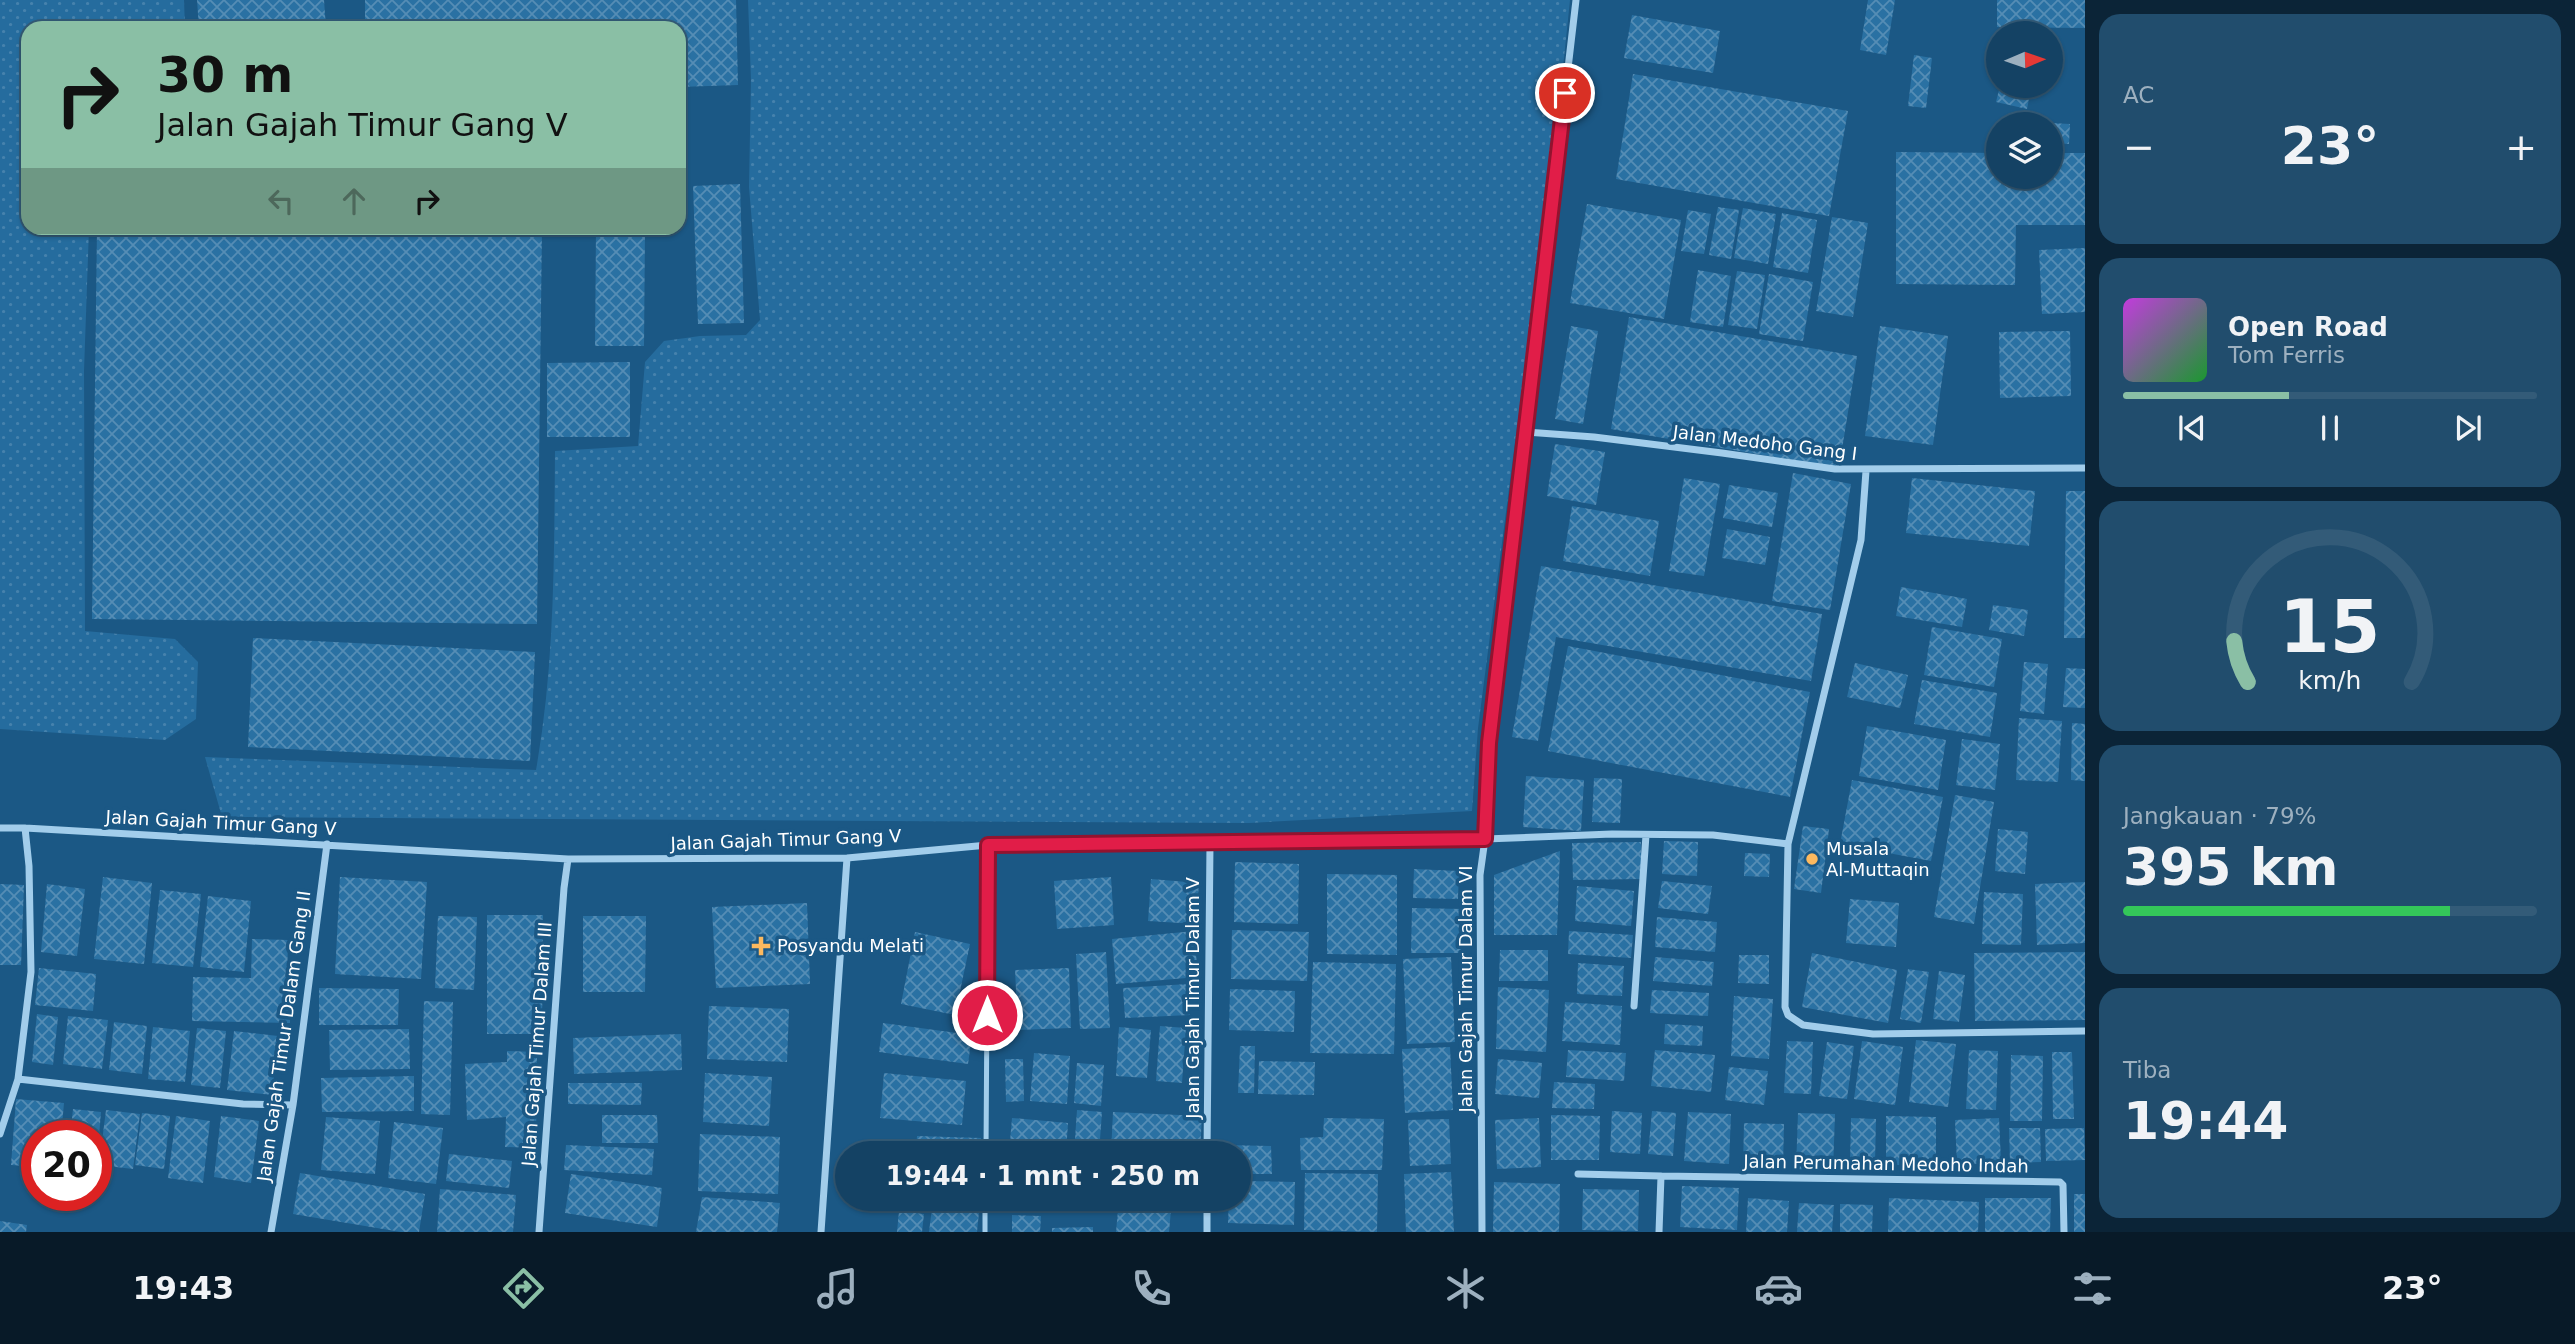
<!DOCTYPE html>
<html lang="id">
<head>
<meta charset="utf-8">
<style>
  :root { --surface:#144264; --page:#214d6d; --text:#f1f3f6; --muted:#9db0bf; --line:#335b78; --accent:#8abfa5 }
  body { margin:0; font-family:"DejaVu Sans",sans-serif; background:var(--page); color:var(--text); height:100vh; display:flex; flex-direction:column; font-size:26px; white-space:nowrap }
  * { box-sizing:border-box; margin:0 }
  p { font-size:23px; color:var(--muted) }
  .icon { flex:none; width:38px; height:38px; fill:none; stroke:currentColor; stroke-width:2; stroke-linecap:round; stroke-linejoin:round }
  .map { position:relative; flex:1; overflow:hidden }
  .side { display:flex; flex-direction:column; gap:14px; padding:14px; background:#0b2437; width:490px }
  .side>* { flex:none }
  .banner { position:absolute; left:21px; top:21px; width:665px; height:214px; border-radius:21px; box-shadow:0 2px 5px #0004,0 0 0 2px var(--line); background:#8abfa5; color:#111; overflow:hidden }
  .needle { width:46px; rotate:88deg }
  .controls { position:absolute; left:1986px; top:21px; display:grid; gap:14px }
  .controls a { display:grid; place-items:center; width:77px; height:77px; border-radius:50%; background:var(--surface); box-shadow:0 2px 5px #0004,0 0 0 2px var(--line); font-size:35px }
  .speed { position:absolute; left:21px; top:1120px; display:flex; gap:14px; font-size:35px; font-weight:700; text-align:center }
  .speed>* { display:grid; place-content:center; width:91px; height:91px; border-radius:50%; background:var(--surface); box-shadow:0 2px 5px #0004,0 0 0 2px var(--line); line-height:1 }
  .speed .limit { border:10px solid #d22; background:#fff; color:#111 }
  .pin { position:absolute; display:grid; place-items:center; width:60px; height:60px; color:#fff; margin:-30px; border:4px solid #fff; border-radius:50%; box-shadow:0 2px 7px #0007 }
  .me { position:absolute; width:77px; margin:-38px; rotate:0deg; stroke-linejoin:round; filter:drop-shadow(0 0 5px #0008) }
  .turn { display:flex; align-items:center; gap:24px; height:147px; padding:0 21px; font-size:32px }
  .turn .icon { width:91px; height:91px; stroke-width:2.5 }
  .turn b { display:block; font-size:49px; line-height:60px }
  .lanes { display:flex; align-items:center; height:66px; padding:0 21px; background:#0003; justify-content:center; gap:35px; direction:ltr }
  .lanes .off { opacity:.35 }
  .big { font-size:52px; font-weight:600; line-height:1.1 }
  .side .widget { flex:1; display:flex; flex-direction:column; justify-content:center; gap:10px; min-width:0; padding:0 24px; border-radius:21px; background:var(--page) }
  .side .dial { align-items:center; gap:0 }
  .dial svg { height:182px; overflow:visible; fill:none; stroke:var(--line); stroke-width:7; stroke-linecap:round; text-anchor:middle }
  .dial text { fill:var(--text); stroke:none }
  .song { display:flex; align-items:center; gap:21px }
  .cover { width:84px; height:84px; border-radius:10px; background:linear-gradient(135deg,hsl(290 70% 55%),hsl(130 70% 35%)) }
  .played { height:7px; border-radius:4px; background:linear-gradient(90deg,var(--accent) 40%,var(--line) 40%) }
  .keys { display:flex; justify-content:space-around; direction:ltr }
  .heat { display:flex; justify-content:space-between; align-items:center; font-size:38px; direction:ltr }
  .charge { height:10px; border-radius:5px; background:linear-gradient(90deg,#34c759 79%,var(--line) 0) }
  .trip { position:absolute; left:835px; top:1141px; width:416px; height:70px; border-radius:35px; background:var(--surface); box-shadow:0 2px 5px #0004,0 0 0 2px var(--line); font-weight:600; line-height:70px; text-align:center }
  .tabs { display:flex; height:112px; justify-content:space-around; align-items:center; background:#081a28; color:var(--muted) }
  .tabs .icon { width:49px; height:49px }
  .tabs .active { color:var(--accent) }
  .tabs b { font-size:32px; color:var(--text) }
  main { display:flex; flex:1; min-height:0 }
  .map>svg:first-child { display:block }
  .grass { fill:url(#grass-dots) }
  .building { fill:url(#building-cross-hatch) }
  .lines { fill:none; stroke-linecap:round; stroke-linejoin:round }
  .lane { stroke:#a2cdeb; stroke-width:5 }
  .street { stroke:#a2cdeb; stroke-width:7 }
  .route-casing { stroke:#92132f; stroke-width:18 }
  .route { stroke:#e11d48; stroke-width:12 }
  .poi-dot { fill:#fcb95f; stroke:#1b5885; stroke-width:2.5 }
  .labels { text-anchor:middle; stroke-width:7; stroke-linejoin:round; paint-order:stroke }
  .street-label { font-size:18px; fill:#fff; stroke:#1b5885 }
  .poi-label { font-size:18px; fill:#fff; stroke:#1b5885; text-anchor:start }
</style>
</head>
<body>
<main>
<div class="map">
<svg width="2085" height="1232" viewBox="0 0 2085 1232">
  <defs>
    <pattern id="grass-dots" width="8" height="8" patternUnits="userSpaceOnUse" patternTransform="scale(1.75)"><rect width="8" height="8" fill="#256c9e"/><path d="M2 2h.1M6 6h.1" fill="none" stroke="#4682ad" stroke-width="1.8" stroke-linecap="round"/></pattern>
    <pattern id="building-cross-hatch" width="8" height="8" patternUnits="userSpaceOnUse" patternTransform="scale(1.75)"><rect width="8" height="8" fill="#2a71a3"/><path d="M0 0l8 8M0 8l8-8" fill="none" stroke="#558db5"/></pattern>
  </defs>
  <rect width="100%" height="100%" fill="#1b5885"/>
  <path class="grass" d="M0,0h184l1,28h-157v200h61l-5,143 1,260 90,8 23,23 -2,57 -31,21 -165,-11z
    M748,0h822l-9,87 -83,641 -6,83 -223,12 -1027,-6 -17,-60 331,13c19,-106 18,-212 19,-319l83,-5 7,-84 19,-21 36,-5 46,-1 14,-15 -11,-133 2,-107z"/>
  <path class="building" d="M197,0h127l2,28h-127z
    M365,0h371l2,85 -59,2v-59h-314z
    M1868,0h27l-9,55 -26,-5z
    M1997,0h88v28l-88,-1z
    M1632,15l88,16 -7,42 -89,-15z
    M1914,55l18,3 -6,50 -18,-2z
    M1633,74l215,37 -19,105 -213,-37z
    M2000,86h16l15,3 -4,20 -31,-7z
    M2051,123l19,1 -1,20 -18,-1z
    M1896,152l102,1v24h53v-24h34v72h-69l-1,60 -119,-1z
    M740,184l4,139 -46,1 -5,-138z
    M1587,204l94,16 -17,99 -94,-16z
    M1718,207l21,3 -8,49 -22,-4z
    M1743,208l33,6 -8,50 -34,-6z
    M1688,210l23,4 -7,40 -23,-3z
    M1782,213l35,7 -9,53 -35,-6z
    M1832,217l36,6 -15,94 -37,-6z
    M97,228h445l-5,396 -445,-5z
    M596,228h49l-1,118h-49z
    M2085,248v64l-43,2 -3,-64z
    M1698,270l33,6 -8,51 -33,-5z
    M1737,271l28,4 -8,54 -29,-4z
    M1769,274l44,8 -10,59 -44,-7z
    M1629,317l228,39 -18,112 -228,-39z
    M1571,326l27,5 -15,93 -28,-5z
    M1880,326l68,10 -15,109 -68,-9z
    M2070,331l1,65 -71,2 -1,-66z
    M630,362v75h-83v-74z
    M1555,444l50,8 -9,53 -49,-9z
    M1793,473l58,11 -21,126 -58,-9z
    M1684,478l36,6 -16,92 -35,-5z
    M1912,478l123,13 -6,55 -123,-13z
    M1729,485l49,8 -6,34 -49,-9z
    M2066,491h19v147h-21z
    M1572,506l87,15 -9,55 -87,-15z
    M1727,529l43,8 -5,28 -43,-7z
    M1541,566l281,48 -11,67 -255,-44 -18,104 -26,-4z
    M1901,587l66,12 -5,28 -66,-11z
    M1993,605l35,5 -4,26 -35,-6z
    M1932,627l70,12 -8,48 -70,-12z
    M253,638l282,14 -5,109 -282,-14z
    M1568,646l242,46 -20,105 -242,-46z
    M2024,662l24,2 -4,50 -24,-3z
    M1855,663l53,12 -8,33 -53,-11z
    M2066,668l19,1v39l-22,-1z
    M1922,680l75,13 -7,44 -76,-13z
    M2019,718l43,3 -4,61 -42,-2z
    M2072,723l13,1v57l-14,-1z
    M1867,726l79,14 -8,50 -79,-14z
    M1962,739l38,5 -5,46 -39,-5z
    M1526,776l58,4 -3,51 -58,-4z
    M1594,778l28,1 -2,44 -28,-1z
    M1852,780l91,17 -12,64 -91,-17z
    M1955,795l39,7 -20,122 -40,-7z
    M1803,826l26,3 -8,64 -27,-4z
    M1998,829l30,3 -3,42 -30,-3z
    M1664,841l34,1 -1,34 -35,-2z
    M1641,842v37l-68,1 -1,-37z
    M1560,851l-3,84h-63v-60z
    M1745,853l25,1 -1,23 -25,-1z
    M1235,862l64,2 -1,60 -64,-2z
    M1414,869l45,2 -1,28 -45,-1z
    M1327,874l70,1v80l-70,-1z
    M103,877l49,6 -8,81 -50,-5z
    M340,877l87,5 -6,97 -86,-5z
    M1111,877l3,48 -57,4 -3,-48z
    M1151,879l48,4 -3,41 -48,-3z
    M1662,881l50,5 -4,28 -50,-6z
    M2085,882v61l-48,2 -2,-61z
    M0,884l24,1 -3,80h-21z
    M47,884l38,5 -8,67 -36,-4z
    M1577,886l57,5 -3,35 -56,-5z
    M160,890l41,4 -8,73 -41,-4z
    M1984,892l39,2 -2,51 -39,-1z
    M208,896l43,5 -7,71 -44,-5z
    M1850,899l49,4 -3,44 -50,-4z
    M807,903l3,81 -94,4 -4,-81z
    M1412,908l50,1 -1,44h-50z
    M487,915h56l-1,119h-55z
    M438,916l39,1 -3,73 -39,-2z
    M583,916h63l-1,76h-62z
    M1657,917l60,5 -2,30 -60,-5z
    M1232,930l77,2 -2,49 -76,-2z
    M1194,931l4,46 -82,7 -4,-45z
    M1569,931l64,4 -2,23 -63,-4z
    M915,932l55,12 -15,71 -54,-11z
    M252,939l36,1 -1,39 4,1 -1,43 -98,-2 1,-44 58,1z
    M1500,950h48v31h-49z
    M1106,952l4,76 -30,1 -4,-75z
    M2085,952v68l-110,1 -1,-68z
    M1812,953l85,17 -9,53 -86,-16z
    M1739,955h30v29l-31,-1z
    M1451,957l4,85 -48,2 -4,-85z
    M1655,957l59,5 -2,24 -59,-5z
    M1313,962l83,2 -2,90 -84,-1z
    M1578,963l46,3 -2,30 -45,-2z
    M39,968l57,6 -3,37 -58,-6z
    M1069,968l2,60 -53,2 -3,-60z
    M1908,969l21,3 -8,51 -21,-4z
    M1939,971l26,4 -6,47 -26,-3z
    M1188,984l2,31 -65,3 -2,-30z
    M1498,987l51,3 -3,62 -50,-3z
    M319,988l80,1 -1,36h-79z
    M1230,989l65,2 -1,41 -65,-2z
    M1652,990l57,3 -1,23 -58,-3z
    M1734,996l39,3 -4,60 -38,-3z
    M424,1001l29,1 -3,113 -29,-1z
    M1565,1002l57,4 -2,39 -58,-4z
    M709,1006l80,3 -2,53 -80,-3z
    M37,1014l21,3 -5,48 -21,-3z
    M68,1016l40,4 -6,49 -39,-5z
    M114,1022l33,4 -5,48 -33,-4z
    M883,1023l89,12 -4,29 -89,-12z
    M1665,1024l38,2 -1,20 -38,-2z
    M1160,1026l26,2 -4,55 -26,-2z
    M153,1027l37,4 -5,51 -37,-3z
    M1119,1027l32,3 -4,48 -31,-2z
    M197,1028l29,3 -6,57 -29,-3z
    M409,1029l1,40 -80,1 -1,-40z
    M234,1031l44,5 -6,59 -45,-5z
    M681,1034l1,36 -108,4 -1,-36z
    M1916,1040l40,4 -8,63 -39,-5z
    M1787,1041l26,1 -2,52 -27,-1z
    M1862,1041l41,6 -8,58 -41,-6z
    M1827,1042l27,4 -7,53 -28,-3z
    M1240,1046h15l-1,47h-16z
    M1450,1047l3,63 -48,3 -3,-64z
    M1568,1050l58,3 -2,28 -58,-4z
    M1655,1050l60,5 -4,37 -60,-6z
    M1969,1050l29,1 -2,59 -30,-1z
    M507,1051l30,1 -1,96 -31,-1 1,-30 -39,3 -2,-56 42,-2z
    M2052,1052h20l2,67h-21z
    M1034,1053l36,3 -3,48 -37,-3z
    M2011,1055l32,1 -1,65h-32z
    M1005,1059h18l1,42 -18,1z
    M1498,1059l44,4 -3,35 -44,-4z
    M1259,1061l56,1 -1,33 -56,-1z
    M1077,1063l27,2 -3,41 -27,-3z
    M1729,1067l39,4 -4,34 -39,-5z
    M705,1073l67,4 -3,49 -66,-4z
    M884,1073l82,8 -4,44 -82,-7z
    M414,1076v35l-92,1 -1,-34z
    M1554,1082l41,2 -1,25 -42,-1z
    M568,1083h74l-1,22 -73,-1z
    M16,1099l48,4 -3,33h-24v31l-26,-2z
    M73,1109l28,3 -2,24h-29z
    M106,1110l34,4 -7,55 -34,-4z
    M1077,1110l25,2 -3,41h-25z
    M1612,1111l30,2 -2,41 -30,-2z
    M1652,1111l24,2 -3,43 -25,-2z
    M1113,1112l89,4 -2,37h-89z
    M1688,1112l43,2 -2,50 -45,-3z
    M142,1113l28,3 -6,53 -29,-4z
    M1798,1113l37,1 -2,57 -37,-2z
    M602,1115h55l1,28h-56z
    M1551,1115l49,1 -1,44h-48z
    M176,1116l34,5 -7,62 -35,-5z
    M221,1116l38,5 -8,62 -37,-6z
    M1886,1116l50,1v48h-50z
    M326,1117l54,4 -5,53 -54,-4z
    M1012,1118l56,5 -2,30h-57z
    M1324,1118l60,1 -2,51h-81l-1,-32 23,-1z
    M1539,1118l2,49 -44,2 -2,-49z
    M1851,1118l25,1 -1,45 -25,-1z
    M1999,1118l2,44 -44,3 -2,-45z
    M1449,1119l2,45 -41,2 -2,-46z
    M394,1122l49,6 -7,56 -48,-6z
    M1744,1123l40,1 -1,44 -40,-1z
    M2009,1128h31l1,34 -31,1z
    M2084,1128l1,32 -39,1 -1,-32z
    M700,1134l80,3 -2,57 -80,-3z
    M917,1136l64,2v15h-65z
    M566,1145l88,4 -2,26 -88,-5z
    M1224,1145l47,1 1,28h-33v-21h-15z
    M449,1154l63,7 -3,27 -63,-7z
    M1451,1172l3,60h-48l-2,-58z
    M300,1173l125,21 -6,38h-18l-108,-18z
    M1305,1173l73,1 -1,58 -73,-2z
    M571,1174l91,14 -5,39 -92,-14z
    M1239,1181l56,1 -1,43 -66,-2 1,-24h10z
    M1494,1182l66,2 -1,48h-66z
    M1682,1186l57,2 -2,42 -57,-3z
    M440,1189l76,6 -3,37h-76z
    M1583,1189l56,1 -1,41 -56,-1z
    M2074,1194h11v38h-11z
    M702,1197l78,6 -3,29h-81z
    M1748,1198l41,3 -2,31h-41z
    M1889,1198l90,4 -1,30h-90z
    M1985,1198h66l-1,34h-65z
    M884,1199h36l-2,8z
    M932,1199h32v3l-32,-1z
    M1002,1199h61l-1,6 -60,-4z
    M1119,1199h53l-3,33h-53z
    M1799,1203l35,2 -2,27h-35z
    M1840,1204l33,1 -1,27h-32z
    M932,1208l47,4 -2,20h-48z
    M899,1211l25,3 -2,18h-25z
    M1012,1215l29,1 -1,16h-28z
    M0,1221l27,4 -1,7h-26z
    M1093,1227v5h-41v-4z"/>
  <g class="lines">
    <path class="lane" d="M986,1153l2,-308
      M985,1232v-33"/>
    <path class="street" d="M1526,432l68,5 128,16 113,16 250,-1
      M0,828h25l543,31 279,-1 141,-13 497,-6 4,-96 87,-743
      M25,828l4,38 2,106 -13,107 225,25 50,1
      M1788,844l73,-304 5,-69
      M1634,1006l12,-171
      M0,1134l18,-55
      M1207,1153l3,-309
      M1578,1174l83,2 -2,56
      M1661,1176l399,6 3,3 1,47
      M271,1232l22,-127 34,-261
      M539,1232l25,-344 4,-29
      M821,1232l26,-374
      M1207,1232v-33
      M1482,1232l-2,-357 5,-36 127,-5 101,1 75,9 -3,163 3,8 15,10 70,9 212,-3"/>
  </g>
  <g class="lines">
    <defs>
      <path id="route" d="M987,1015l1,-170 497,-6 4,-96 76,-650"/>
    </defs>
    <use href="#route" class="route-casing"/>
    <use href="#route" class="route"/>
  </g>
  <g class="poi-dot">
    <circle cx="1812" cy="859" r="7"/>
    <path d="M757.5 935.5h7v7h7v7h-7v7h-7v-7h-7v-7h7z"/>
  </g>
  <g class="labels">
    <g class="street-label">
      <text transform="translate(1765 443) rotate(7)" y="6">Jalan Medoho Gang I</text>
      <text transform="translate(221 823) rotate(3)" y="6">Jalan Gajah Timur Gang V</text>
      <text transform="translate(786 840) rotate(-2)" y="6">Jalan Gajah Timur Gang V</text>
      <text transform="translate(1466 989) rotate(-90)" y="6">Jalan Gajah Timur Dalam VI</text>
      <text transform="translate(1193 998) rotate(-90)" y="6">Jalan Gajah Timur Dalam V</text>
      <text transform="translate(284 1036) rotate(-82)" y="6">Jalan Gajah Timur Dalam Gang II</text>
      <text transform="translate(537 1044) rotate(-86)" y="6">Jalan Gajah Timur Dalam III</text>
      <text transform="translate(1886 1164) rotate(1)" y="6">Jalan Perumahan Medoho Indah</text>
    </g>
    <g class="poi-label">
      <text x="1826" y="855">Musala<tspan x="1826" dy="21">Al-Muttaqin</tspan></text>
      <text x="777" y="952">Posyandu Melati</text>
    </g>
  </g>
</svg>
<div class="controls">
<a><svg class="needle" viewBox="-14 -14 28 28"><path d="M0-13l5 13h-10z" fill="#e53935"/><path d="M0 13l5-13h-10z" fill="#9db0bf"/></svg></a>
<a><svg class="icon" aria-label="layers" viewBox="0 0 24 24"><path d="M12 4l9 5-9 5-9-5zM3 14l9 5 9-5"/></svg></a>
</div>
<div class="speed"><div class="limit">20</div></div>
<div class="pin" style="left:1565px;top:93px;background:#d93025"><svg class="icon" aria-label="arrive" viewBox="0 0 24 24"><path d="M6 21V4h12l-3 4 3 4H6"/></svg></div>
<svg class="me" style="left:987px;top:1015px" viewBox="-20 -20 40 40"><circle r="17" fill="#e11d48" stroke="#fff" stroke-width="3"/><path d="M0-11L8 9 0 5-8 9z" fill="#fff"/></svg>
<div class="trip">19:44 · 1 mnt · 250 m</div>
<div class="banner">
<div class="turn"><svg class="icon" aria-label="right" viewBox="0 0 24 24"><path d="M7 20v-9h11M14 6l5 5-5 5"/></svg><div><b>30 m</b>Jalan Gajah Timur Gang V</div></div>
<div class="lanes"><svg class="icon off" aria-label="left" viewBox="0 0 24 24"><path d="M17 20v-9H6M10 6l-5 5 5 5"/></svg><svg class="icon off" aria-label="ahead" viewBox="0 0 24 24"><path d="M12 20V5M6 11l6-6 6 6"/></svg><svg class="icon" aria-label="right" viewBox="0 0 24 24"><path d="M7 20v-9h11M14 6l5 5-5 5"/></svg></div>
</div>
</div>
<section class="side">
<div class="widget"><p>AC</p>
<div class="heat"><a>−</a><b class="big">23°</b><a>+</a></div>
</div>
<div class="widget">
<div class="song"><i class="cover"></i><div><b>Open Road</b><p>Tom Ferris</p></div></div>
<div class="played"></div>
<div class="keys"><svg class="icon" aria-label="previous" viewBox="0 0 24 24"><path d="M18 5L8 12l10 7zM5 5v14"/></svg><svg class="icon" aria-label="pause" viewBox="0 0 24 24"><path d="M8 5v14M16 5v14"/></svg><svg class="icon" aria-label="next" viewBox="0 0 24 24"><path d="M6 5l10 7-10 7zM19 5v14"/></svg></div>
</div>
<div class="widget dial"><svg viewBox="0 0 100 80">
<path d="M14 69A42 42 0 1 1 86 69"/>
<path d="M14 69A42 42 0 0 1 8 51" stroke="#8abfa5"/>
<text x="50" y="56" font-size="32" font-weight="700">15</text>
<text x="50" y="72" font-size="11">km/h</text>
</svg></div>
<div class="widget"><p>Jangkauan · 79%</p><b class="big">395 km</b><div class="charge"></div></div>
<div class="widget"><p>Tiba</p><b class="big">19:44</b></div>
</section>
</main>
<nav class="tabs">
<b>19:43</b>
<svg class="icon active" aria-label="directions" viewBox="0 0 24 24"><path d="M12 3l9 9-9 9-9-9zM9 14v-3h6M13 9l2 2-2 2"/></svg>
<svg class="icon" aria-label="music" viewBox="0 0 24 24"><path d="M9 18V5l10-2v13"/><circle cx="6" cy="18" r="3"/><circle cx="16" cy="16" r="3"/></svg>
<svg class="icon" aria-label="phone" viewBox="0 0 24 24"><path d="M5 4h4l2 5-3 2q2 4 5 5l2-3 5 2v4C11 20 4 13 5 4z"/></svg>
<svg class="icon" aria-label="climate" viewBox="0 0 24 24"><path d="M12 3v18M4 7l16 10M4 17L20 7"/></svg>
<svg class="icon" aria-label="car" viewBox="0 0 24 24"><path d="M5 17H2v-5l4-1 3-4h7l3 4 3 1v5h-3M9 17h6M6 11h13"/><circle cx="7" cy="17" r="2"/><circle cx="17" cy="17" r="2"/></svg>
<svg class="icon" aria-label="filters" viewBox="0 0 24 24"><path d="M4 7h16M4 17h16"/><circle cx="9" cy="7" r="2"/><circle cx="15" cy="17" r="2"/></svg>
<b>23°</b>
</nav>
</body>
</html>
